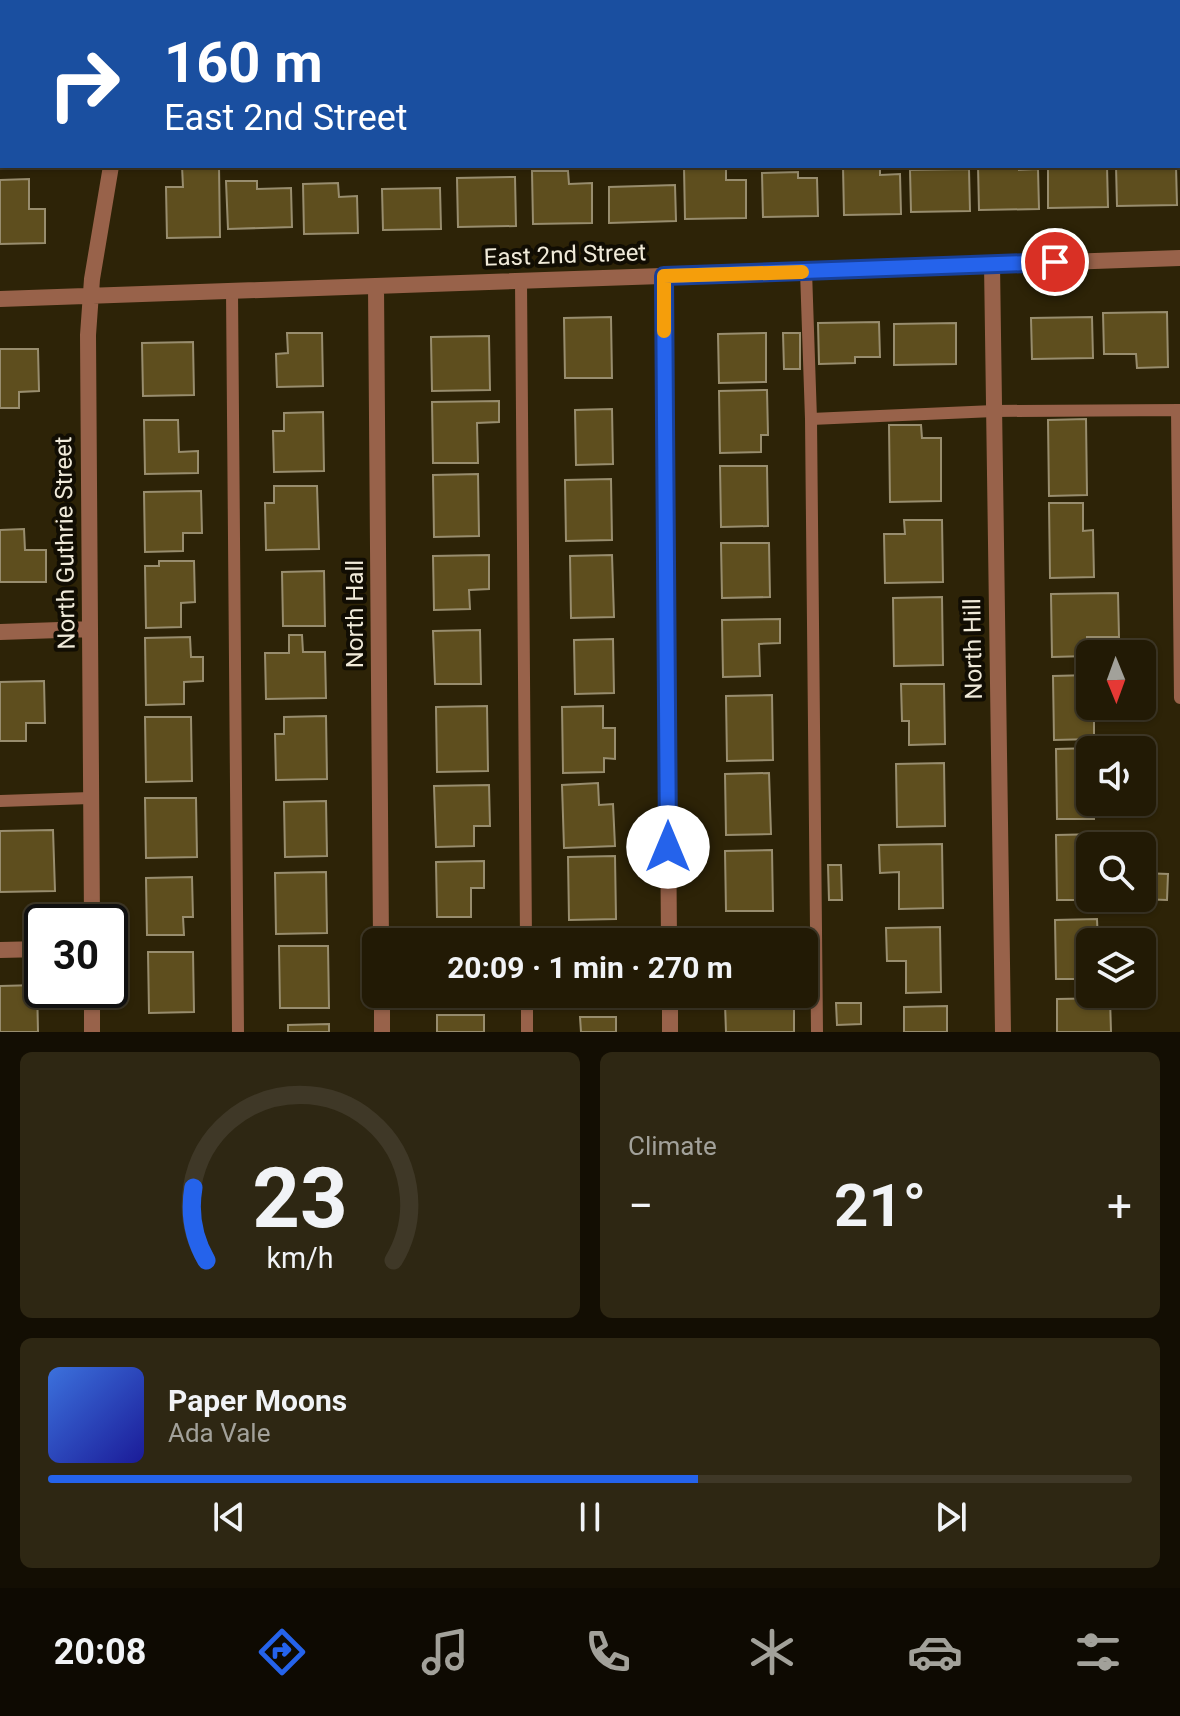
<!DOCTYPE html>
<html lang="en">
<head>
<meta charset="utf-8">
<style>
  :root { --surface:#221a05; --page:#2e2713; --text:#f1f3f6; --muted:#a2a19a; --line:#3f3827; --accent:#2563eb }
  body { margin:0; font-family:Roboto,sans-serif; background:var(--page); color:var(--text); height:100vh; display:flex; flex-direction:column; font-size:30px; white-space:nowrap }
  * { box-sizing:border-box; margin:0 }
  p { font-size:26px; color:var(--muted) }
  .icon { flex:none; width:44px; height:44px; fill:none; stroke:currentColor; stroke-width:2; stroke-linecap:round; stroke-linejoin:round }
  .map { position:relative; height:1032px; overflow:hidden }
  .side { display:flex; flex-direction:column; gap:20px; padding:20px; background:#130e03; flex:1 }
  .side>* { flex:none }
  .banner { position:absolute; left:0px; top:0px; width:1180px; height:168px; box-shadow:0 2px 6px #0004,0 0 0 2px var(--line); background:#1a4fa0; color:#fff; overflow:hidden }
  .needle { width:52px; rotate:179deg }
  .controls { position:absolute; left:1076px; top:640px; display:grid; gap:16px }
  .controls a { display:grid; place-items:center; width:80px; height:80px; border-radius:12px; background:var(--surface); box-shadow:0 2px 6px #0004,0 0 0 2px var(--line); font-size:40px }
  .speed { position:absolute; left:24px; top:904px; display:flex; gap:16px; font-size:40px; font-weight:700; text-align:center }
  .speed>* { display:grid; place-content:center; width:104px; height:104px; border-radius:50%; background:var(--surface); box-shadow:0 2px 6px #0004,0 0 0 2px var(--line); line-height:1 }
  .speed .limit { border:4px solid #111; border-radius:12px; background:#fff; color:#111 }
  .pin { position:absolute; display:grid; place-items:center; width:68px; height:68px; color:#fff; margin:-34px; border:4px solid #fff; border-radius:50%; box-shadow:0 2px 8px #0007 }
  .me { position:absolute; width:88px; margin:-44px; rotate:0deg; stroke-linejoin:round; filter:drop-shadow(0 0 6px #0008) }
  .turn { display:flex; align-items:center; gap:28px; height:168px; padding:0 32px; font-size:36px }
  .turn .icon { width:104px; height:104px; stroke-width:2.5 }
  .turn b { display:block; font-size:56px; line-height:68px }
  .big { font-size:60px; font-weight:700; line-height:1.1 }
  .side .card { flex:1; display:flex; flex-direction:column; justify-content:center; gap:12px; min-width:0; padding:0 28px; border-radius:12px; background:var(--page) }
  .side .dial { align-items:center; gap:0 }
  .dial svg { height:208px; overflow:visible; fill:none; stroke:var(--line); stroke-width:7; stroke-linecap:round; text-anchor:middle }
  .dial text { fill:var(--text); stroke:none }
  .song { display:flex; align-items:center; gap:24px }
  .cover { width:96px; height:96px; border-radius:12px; background:linear-gradient(135deg,hsl(220 70% 55%),hsl(240 70% 35%)) }
  .played { height:8px; border-radius:4px; background:linear-gradient(90deg,var(--accent) 60%,var(--line) 60%) }
  .keys { display:flex; justify-content:space-around; direction:ltr }
  .heat { display:flex; justify-content:space-between; align-items:center; font-size:44px; direction:ltr }
  .side .tiles { flex:1; display:grid; gap:20px; grid-template-columns:1fr 1fr }
  .card:last-child { grid-column:span 2 }
  .trip { position:absolute; left:362px; top:928px; width:456px; height:80px; border-radius:12px; background:var(--surface); box-shadow:0 2px 6px #0004,0 0 0 2px var(--line); font-weight:700; line-height:80px; text-align:center }
  .dock { display:flex; height:128px; justify-content:space-around; align-items:center; background:#0e0a02; color:var(--muted) }
  .dock .icon { width:56px; height:56px }
  .dock .selected { color:var(--accent) }
  .dock b { font-size:36px; color:var(--text) }
  .map>svg:first-child { display:block }
  .building { fill:#5e4e1e; stroke:#988d6e; stroke-width:2 }
  .lines { fill:none; stroke-linecap:round; stroke-linejoin:round }
  .lane { stroke:#98624a; stroke-width:12 }
  .street { stroke:#98624a; stroke-width:16 }
  .route-casing { stroke:#184099; stroke-width:20 }
  .route { stroke:#2563eb; stroke-width:14 }
  .slow { stroke:#f59e0b; stroke-width:14 }
  .labels { text-anchor:middle; stroke-width:8; stroke-linejoin:round; paint-order:stroke }
  .street-label { font-size:24px; fill:#f0ead9; stroke:#110d03 }
</style>
</head>
<body>
<div class="map">
<svg width="1180" height="1032" viewBox="0 0 1180 1032">
  <rect width="100%" height="100%" fill="#2d2307"/>
  <path class="building" d="M0,65h2v39h-2z
    M182,166h37l1,71 -53,1 -1,-51h17z
    M726,166v14h20v38l-61,1 -1,-52z
    M843,166h37v9l20,-1 1,40 -57,1z
    M978,166h41v4l19,-1 1,40 -60,1z
    M1048,166h59l1,41 -60,1z
    M1116,166h60l1,39 -60,1z
    M969,169l1,42 -59,1 -1,-42z
    M532,171h36l1,13 23,-1v40l-59,1z
    M798,172v6h19l1,38 -55,1 -1,-44z
    M515,177l1,49 -58,1 -1,-49z
    M29,179v30h16v34l-45,1v-64z
    M226,181h31v8l34,-1 1,39 -64,2z
    M338,183l1,14 18,-1 1,37 -54,1 -1,-50z
    M675,185l1,36 -67,2v-36z
    M440,188l1,41 -58,1 -1,-41z
    M1167,312l1,55 -31,1 -1,-14h-32l-1,-41z
    M611,317l1,61h-47l-1,-60z
    M1092,317l1,41 -61,1 -1,-41z
    M879,322l1,35h-25v6l-36,1 -1,-41z
    M956,323v41l-62,1v-41z
    M287,333h35l1,53 -46,1 -1,-33 12,-1z
    M766,333v49l-47,1 -1,-49z
    M783,333h17v36h-16z
    M489,336l1,54 -58,1 -1,-54z
    M193,342l1,53 -51,1 -1,-53z
    M0,349h38l1,42 -20,1v16h-19z
    M767,390l1,45h-7v17l-41,1 -1,-62z
    M499,401v21l-22,1 1,40h-45l-1,-61z
    M612,409l1,55 -37,1 -1,-55z
    M323,412l1,59 -50,1 -1,-41h11v-18z
    M1086,419l1,76 -38,1 -1,-76z
    M144,420h34l1,32 19,-1v22l-53,1z
    M889,425h32l1,13h19v63l-51,1z
    M720,466h47l1,60 -47,1z
    M478,474l1,62 -45,1 -1,-62z
    M611,479l1,61 -46,1 -1,-61z
    M274,486h43l2,63 -53,1 -1,-47h9z
    M201,491l1,42h-19v18l-38,1 -1,-60z
    M1049,503h34v28l10,-1 1,47 -44,1z
    M904,520h38l1,62 -58,1 -1,-49h21z
    M24,529l1,21h21v32h-46v-52z
    M721,543h48l1,54 -48,1z
    M489,555v34l-20,1 1,19 -36,1 -1,-54z
    M612,555l2,62 -43,1 -1,-62z
    M159,561h35l1,41 -14,1v24l-35,1 -1,-62h14z
    M324,571l1,55h-42l-1,-54z
    M1118,593l1,44h-32v19l-35,1 -1,-63z
    M942,597l1,68 -49,1 -1,-68z
    M780,619v24l-21,1 1,32 -37,1 -1,-57z
    M480,630l1,54h-46l-2,-53z
    M289,635h13l1,17h22l1,46 -60,1 -1,-46h24z
    M190,637l1,20h12v24l-19,1v22l-38,1 -1,-67z
    M613,639l1,54 -39,1 -1,-54z
    M1090,675v31h4v33l-40,1 -1,-64z
    M44,681l1,42h-19v18h-26v-59z
    M901,684h43l1,60 -36,1v-24h-7z
    M772,695l1,65 -46,1 -1,-65z
    M487,706l1,65 -51,1 -1,-65z
    M603,706v22h12v31l-11,-1v14l-41,1 -1,-66z
    M326,716l1,63 -51,1 -1,-46h9v-17z
    M145,717h46l1,64 -46,1z
    M1092,748l-2,2v52h3l1,17h-37l-1,-70z
    M944,763l1,63 -48,1 -1,-63z
    M769,773l2,61 -45,1 -1,-61z
    M598,783l1,22 14,-1 2,42 -51,2 -2,-63z
    M489,785l1,41h-16v20l-38,1 -2,-61z
    M145,798h51l1,59 -51,1z
    M326,801l1,55 -42,1 -1,-55z
    M53,830l2,61 -55,1v-61z
    M1101,834l1,12h-12v52l3,2h-36l-1,-65z
    M942,844l1,64 -44,1v-37l-19,1 -1,-28z
    M772,850l1,61h-47l-1,-60z
    M615,856l1,63 -47,1 -1,-63z
    M484,861v27h-13v29h-34l-1,-55z
    M828,865h13l1,35h-13z
    M326,872l1,61 -51,1 -1,-61z
    M1142,873l26,1 -1,26 -28,-1 3,-1z
    M192,877l1,40h-10l1,18h-37l-1,-57z
    M1097,919l1,23h-8v37h-34l-1,-59z
    M940,927l1,65 -35,1v-32h-19l-1,-33z
    M783,930v12h-57v-11z
    M616,937v5h-36v-4z
    M480,938v4h-45v-3z
    M279,946h49l1,62h-49z
    M148,952h45l1,60 -45,1z
    M37,985l1,47h-38v-46z
    M436,994h45v6l-44,1z
    M575,994h42v2l-42,1z
    M1110,998l1,34h-54v-33z
    M794,1003v29h-68l-1,-28z
    M836,1003h25v21l-24,1z
    M947,1006v26h-43v-25z
    M437,1015h47v17h-47z
    M580,1017h36v15h-35z
    M329,1024v8h-41v-7z"/>
  <g class="lines">
    <path class="lane" d="M806,271l5,148 6,613
      M521,281l5,661
      M232,291l6,741
      M1177,410l3,288
      M811,419l183,-8 186,-1
      M0,801l90,-3
      M527,994v38"/>
    <path class="street" d="M111,0v2
      M198,2l60,-2
      M0,10h2
      M992,264l11,768
      M664,276l5,666
      M376,286l5,656
      M0,299l1180,-41
      M0,632l90,-3
      M92,922l-4,-587 4,-56 19,-113
      M0,950l42,-1
      M92,990v42
      M382,994v38
      M670,994v38"/>
  </g>
  <g class="lines">
    <defs>
      <path id="route" d="M668,847l-4,-571 391,-14"/>
    </defs>
    <use href="#route" class="route-casing"/>
    <use href="#route" class="route"/>
    <path class="slow" d="M664,331v-55l138,-4"/>
  </g>
  <g class="labels">
    <g class="street-label">
      <text transform="translate(565 255) rotate(-2)" y="8">East 2nd Street</text>
      <text transform="translate(65 543) rotate(-91)" y="8">North Guthrie Street</text>
      <text transform="translate(355 614) rotate(-90)" y="8">North Hall</text>
      <text transform="translate(973 649) rotate(-91)" y="8">North Hill</text>
    </g>
  </g>
</svg>
<div class="controls">
<a><svg class="needle" viewBox="-14 -14 28 28"><path d="M0-13l5 13h-10z" fill="#e53935"/><path d="M0 13l5-13h-10z" fill="#a2a19a"/></svg></a>
<a><svg class="icon" aria-label="sound" viewBox="0 0 24 24"><path d="M4 9h4l5-4v14l-5-4H4zM17 9q2 3 0 6"/></svg></a>
<a><svg class="icon" aria-label="search" viewBox="0 0 24 24"><circle cx="10" cy="10" r="6"/><path d="M15 15l6 6"/></svg></a>
<a><svg class="icon" aria-label="layers" viewBox="0 0 24 24"><path d="M12 4l9 5-9 5-9-5zM3 14l9 5 9-5"/></svg></a>
</div>
<div class="speed"><div class="limit">30</div></div>
<div class="pin" style="left:1055px;top:262px;background:#d93025"><svg class="icon" aria-label="arrive" viewBox="0 0 24 24"><path d="M6 21V4h12l-3 4 3 4H6"/></svg></div>
<svg class="me" style="left:668px;top:847px" viewBox="-20 -20 40 40"><circle r="19" fill="#fff"/><path d="M0-13L10 11 0 6-10 11z" fill="#2563eb"/></svg>
<div class="trip">20:09 · 1 min · 270 m</div>
<div class="banner">
<div class="turn"><svg class="icon" aria-label="right" viewBox="0 0 24 24"><path d="M7 20v-9h11M14 6l5 5-5 5"/></svg><div><b>160 m</b>East 2nd Street</div></div>
</div>
</div>
<section class="side">
<div class="tiles">
<div class="card dial"><svg viewBox="0 0 100 80">
<path d="M14 69A42 42 0 1 1 86 69"/>
<path d="M14 69A42 42 0 0 1 9 41" stroke="#2563eb"/>
<text x="50" y="56" font-size="32" font-weight="700">23</text>
<text x="50" y="72" font-size="11">km/h</text>
</svg></div>
<div class="card"><p>Climate</p>
<div class="heat"><a>−</a><b class="big">21°</b><a>+</a></div>
</div>
<div class="card">
<div class="song"><i class="cover"></i><div><b>Paper Moons</b><p>Ada Vale</p></div></div>
<div class="played"></div>
<div class="keys"><svg class="icon" aria-label="previous" viewBox="0 0 24 24"><path d="M18 5L8 12l10 7zM5 5v14"/></svg><svg class="icon" aria-label="pause" viewBox="0 0 24 24"><path d="M8 5v14M16 5v14"/></svg><svg class="icon" aria-label="next" viewBox="0 0 24 24"><path d="M6 5l10 7-10 7zM19 5v14"/></svg></div>
</div>
</div>
</section>
<nav class="dock">
<b>20:08</b>
<svg class="icon selected" aria-label="directions" viewBox="0 0 24 24"><path d="M12 3l9 9-9 9-9-9zM9 14v-3h6M13 9l2 2-2 2"/></svg>
<svg class="icon" aria-label="music" viewBox="0 0 24 24"><path d="M9 18V5l10-2v13"/><circle cx="6" cy="18" r="3"/><circle cx="16" cy="16" r="3"/></svg>
<svg class="icon" aria-label="phone" viewBox="0 0 24 24"><path d="M5 4h4l2 5-3 2q2 4 5 5l2-3 5 2v4C11 20 4 13 5 4z"/></svg>
<svg class="icon" aria-label="climate" viewBox="0 0 24 24"><path d="M12 3v18M4 7l16 10M4 17L20 7"/></svg>
<svg class="icon" aria-label="car" viewBox="0 0 24 24"><path d="M5 17H2v-5l4-1 3-4h7l3 4 3 1v5h-3M9 17h6M6 11h13"/><circle cx="7" cy="17" r="2"/><circle cx="17" cy="17" r="2"/></svg>
<svg class="icon" aria-label="filters" viewBox="0 0 24 24"><path d="M4 7h16M4 17h16"/><circle cx="9" cy="7" r="2"/><circle cx="15" cy="17" r="2"/></svg>
</nav>
</body>
</html>
